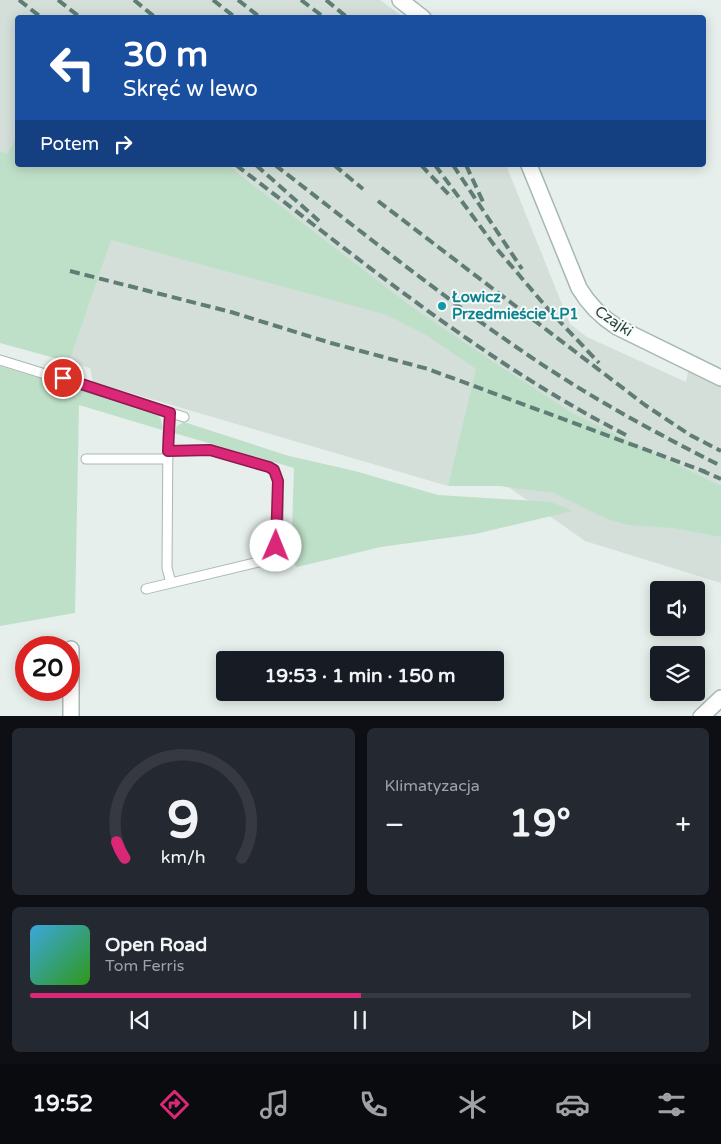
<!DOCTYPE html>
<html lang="pl">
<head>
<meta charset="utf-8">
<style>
  :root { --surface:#171b24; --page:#242831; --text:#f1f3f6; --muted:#9ea1a6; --line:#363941; --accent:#db2777 }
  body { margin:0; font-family:"Varela Round",sans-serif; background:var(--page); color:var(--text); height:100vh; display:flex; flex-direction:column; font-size:19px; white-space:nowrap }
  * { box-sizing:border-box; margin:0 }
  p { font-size:16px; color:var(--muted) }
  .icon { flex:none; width:28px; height:28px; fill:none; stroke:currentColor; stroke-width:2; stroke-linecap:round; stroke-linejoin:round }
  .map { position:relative; height:716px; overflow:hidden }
  .side { display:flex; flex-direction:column; gap:12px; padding:12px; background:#0d0f14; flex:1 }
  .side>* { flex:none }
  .hud { position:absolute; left:15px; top:15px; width:691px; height:152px; border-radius:5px; box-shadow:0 2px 12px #0003; background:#1a4fa0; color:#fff; overflow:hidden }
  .fabs { position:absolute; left:650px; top:581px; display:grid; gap:10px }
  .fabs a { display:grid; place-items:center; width:55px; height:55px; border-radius:5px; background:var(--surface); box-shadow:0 2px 12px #0003; font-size:25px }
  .speed { position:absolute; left:15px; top:636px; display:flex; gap:10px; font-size:25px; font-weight:700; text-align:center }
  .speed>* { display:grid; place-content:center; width:65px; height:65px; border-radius:50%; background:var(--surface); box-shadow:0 2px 12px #0003; line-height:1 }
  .speed .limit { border:8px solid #d22; background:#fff; color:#111 }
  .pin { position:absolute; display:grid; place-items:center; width:42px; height:42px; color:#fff; margin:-21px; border:2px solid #fff; border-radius:50%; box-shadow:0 1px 5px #0007 }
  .me { position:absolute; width:55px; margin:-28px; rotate:1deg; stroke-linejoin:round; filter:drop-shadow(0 0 4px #0008) }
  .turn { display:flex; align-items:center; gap:18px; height:105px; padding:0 25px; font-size:22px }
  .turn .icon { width:65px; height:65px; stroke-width:2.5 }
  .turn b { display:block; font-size:35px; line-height:42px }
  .then { display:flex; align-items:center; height:48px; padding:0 25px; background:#0003; gap:10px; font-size:19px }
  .big { font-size:38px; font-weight:800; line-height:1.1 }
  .side .widget { flex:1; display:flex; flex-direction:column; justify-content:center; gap:8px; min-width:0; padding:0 18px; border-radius:8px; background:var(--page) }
  .side .dial { align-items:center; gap:0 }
  .dial svg { height:130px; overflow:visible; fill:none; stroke:var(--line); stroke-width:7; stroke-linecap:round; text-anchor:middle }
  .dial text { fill:var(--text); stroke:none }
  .song { display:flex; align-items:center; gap:15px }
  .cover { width:60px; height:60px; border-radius:8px; background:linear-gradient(135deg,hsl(200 70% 55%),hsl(110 70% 35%)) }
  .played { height:5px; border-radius:2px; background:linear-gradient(90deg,var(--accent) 50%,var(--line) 50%) }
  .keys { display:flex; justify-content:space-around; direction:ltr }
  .heat { display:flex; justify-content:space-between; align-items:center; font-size:28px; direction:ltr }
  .side .tiles { flex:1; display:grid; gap:12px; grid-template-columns:1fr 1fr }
  .widget:last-child { grid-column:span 2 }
  .trip { position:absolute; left:216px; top:651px; width:288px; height:50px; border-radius:5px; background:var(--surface); box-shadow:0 2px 12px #0003; font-weight:800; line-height:50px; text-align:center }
  .tabs { display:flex; height:80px; justify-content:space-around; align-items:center; background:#090b0e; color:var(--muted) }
  .tabs .icon { width:35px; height:35px }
  .tabs .on { color:var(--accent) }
  .tabs b { font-size:22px; color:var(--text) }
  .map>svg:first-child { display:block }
  .built { fill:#d4dfda }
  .green { fill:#bfe0c8 }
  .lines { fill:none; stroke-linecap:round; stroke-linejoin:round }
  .service-casing { stroke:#a8b8b2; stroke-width:11 }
  .minor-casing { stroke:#a8b8b2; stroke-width:18 }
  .tertiary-casing { stroke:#a8b8b2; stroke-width:18 }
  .service { stroke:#fff; stroke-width:9 }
  .minor { stroke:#fff; stroke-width:15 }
  .tertiary { stroke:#fff; stroke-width:15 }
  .rail { stroke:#5f7d75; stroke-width:4; stroke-dasharray:10 5; stroke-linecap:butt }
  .route-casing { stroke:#8e194d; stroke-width:12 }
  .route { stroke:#db2777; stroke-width:9 }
  .culture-dot { fill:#0f9aa8; stroke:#f7fbf9; stroke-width:2 }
  .labels { text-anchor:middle; stroke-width:4; stroke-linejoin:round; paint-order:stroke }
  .culture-label { font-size:15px; font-weight:bold; fill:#0d838f; stroke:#f7fbf9; text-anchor:start }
  .street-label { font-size:15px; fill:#24423a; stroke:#f7fbf9 }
</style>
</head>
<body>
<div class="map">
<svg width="721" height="717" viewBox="0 0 721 717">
  <rect width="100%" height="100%" fill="#e6efeb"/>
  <path class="built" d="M0,0h380l23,17 -385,1v147h488l64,159 17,13 99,45 3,-15 32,15v201l-136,-42 -78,-55 -55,-15 -4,15 -355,-104 -3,-14 -21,-6 4,-14 -73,-32z"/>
  <path class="green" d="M17,137l1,28h209l185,142 80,54 82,53 147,72v51l-48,-9 -45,-3 -21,-6 -53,-26 -55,-7h-51l28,-117 -50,-34 -39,-20 -276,-75 -42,122 -69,-19v-192l7,3z
    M0,366l153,46 7,5 3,11 -1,2 -83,-25 -4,208 -75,13z
    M184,422l105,34 66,15 83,24 113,7 22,9 -98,23 -94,13 -84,20 -6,-6 3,-93 -120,-35 3,-7z"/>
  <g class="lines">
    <defs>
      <path id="service" d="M0,360l184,57
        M170,413l-2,21 -1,134 4,15
        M86,459h82
        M146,589l117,-28c21,-11 14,-59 15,-80l-4,-10 -5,-4 -59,-17 -42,1"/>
      <path id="minor" d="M400,0l23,18
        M529,165l50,123c10,17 21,28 38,39l104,51
        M71,717v-68"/>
      <path id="tertiary" d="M701,717l20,-19"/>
    </defs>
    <use href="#service" class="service-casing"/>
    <use href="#minor" class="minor-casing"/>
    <use href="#tertiary" class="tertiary-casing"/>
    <use href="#service" class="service"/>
    <use href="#minor" class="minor"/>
    <use href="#tertiary" class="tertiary"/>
    <path class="rail" d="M19,0l23,18
      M58,0l23,18
      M134,0l22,18
      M213,0l23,18
      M238,0l23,18
      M301,0l24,18
      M326,0l22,18
      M236,165c126,96 250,199 392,271
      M256,165l63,56
      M275,165c90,69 179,142 274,204 55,36 113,67 172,97
      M334,165l29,24
      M421,165l31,33
      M435,165l62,84 51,60 51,54
      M453,165l69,104
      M466,165l18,39
      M378,201l267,204 45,30 31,16
      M70,271l161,41 100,31 97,26 278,103
      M700,470l21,9"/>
  </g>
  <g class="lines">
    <defs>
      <path id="route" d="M63,378l107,35 -2,38 42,-1 59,17 5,3 4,11 -2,65"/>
    </defs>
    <use href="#route" class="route-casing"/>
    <use href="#route" class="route"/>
  </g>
  <circle class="culture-dot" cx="442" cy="306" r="5"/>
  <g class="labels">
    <g class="culture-label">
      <text x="452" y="302">Łowicz<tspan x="452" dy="17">Przedmieście ŁP1</tspan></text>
    </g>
    <g class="street-label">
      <text transform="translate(614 321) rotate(34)" y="5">Czajki</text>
    </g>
  </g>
</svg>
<div class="fabs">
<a><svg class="icon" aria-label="sound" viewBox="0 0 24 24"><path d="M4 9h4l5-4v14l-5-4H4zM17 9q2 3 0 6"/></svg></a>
<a><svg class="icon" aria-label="layers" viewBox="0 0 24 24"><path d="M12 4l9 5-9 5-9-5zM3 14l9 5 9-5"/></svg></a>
</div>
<div class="speed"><div class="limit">20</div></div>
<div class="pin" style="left:63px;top:378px;background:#d93025"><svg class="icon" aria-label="arrive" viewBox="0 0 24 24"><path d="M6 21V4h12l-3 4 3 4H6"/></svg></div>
<svg class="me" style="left:276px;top:546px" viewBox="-20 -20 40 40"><circle r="19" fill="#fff"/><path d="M0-13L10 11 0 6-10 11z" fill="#db2777"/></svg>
<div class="trip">19:53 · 1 min · 150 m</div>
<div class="hud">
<div class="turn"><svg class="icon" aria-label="left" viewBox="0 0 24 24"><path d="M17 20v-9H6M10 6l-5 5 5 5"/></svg><div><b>30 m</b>Skręć w lewo</div></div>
<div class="then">Potem<svg class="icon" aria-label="right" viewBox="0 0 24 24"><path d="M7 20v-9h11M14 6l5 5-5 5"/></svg></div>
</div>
</div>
<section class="side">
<div class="tiles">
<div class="widget dial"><svg viewBox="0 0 100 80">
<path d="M14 69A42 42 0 1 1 86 69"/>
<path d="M14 69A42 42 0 0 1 9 59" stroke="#db2777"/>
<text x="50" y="56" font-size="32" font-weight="700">9</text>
<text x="50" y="72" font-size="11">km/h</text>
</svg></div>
<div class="widget"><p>Klimatyzacja</p>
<div class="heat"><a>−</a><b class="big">19°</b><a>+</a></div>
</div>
<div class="widget">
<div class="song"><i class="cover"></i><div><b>Open Road</b><p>Tom Ferris</p></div></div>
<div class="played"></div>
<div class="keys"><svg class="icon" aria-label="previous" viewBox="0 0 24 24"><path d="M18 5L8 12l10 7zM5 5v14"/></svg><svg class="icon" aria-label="pause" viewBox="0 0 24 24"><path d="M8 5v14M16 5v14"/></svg><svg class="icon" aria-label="next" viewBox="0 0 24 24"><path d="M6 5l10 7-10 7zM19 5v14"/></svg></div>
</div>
</div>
</section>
<nav class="tabs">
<b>19:52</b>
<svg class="icon on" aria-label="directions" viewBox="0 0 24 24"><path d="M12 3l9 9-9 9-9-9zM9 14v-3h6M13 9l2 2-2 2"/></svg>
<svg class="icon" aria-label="music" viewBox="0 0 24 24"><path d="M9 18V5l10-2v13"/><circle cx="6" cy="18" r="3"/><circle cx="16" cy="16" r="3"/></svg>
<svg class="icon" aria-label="phone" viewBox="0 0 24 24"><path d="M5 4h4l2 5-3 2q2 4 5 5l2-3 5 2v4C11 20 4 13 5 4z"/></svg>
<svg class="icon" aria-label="climate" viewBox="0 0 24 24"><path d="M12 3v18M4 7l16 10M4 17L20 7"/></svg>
<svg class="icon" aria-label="car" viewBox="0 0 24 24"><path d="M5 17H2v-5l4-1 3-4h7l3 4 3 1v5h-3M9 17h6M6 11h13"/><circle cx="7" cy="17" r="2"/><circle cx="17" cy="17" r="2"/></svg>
<svg class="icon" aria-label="filters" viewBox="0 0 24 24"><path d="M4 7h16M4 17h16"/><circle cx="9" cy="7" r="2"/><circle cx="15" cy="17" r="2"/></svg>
</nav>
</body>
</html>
